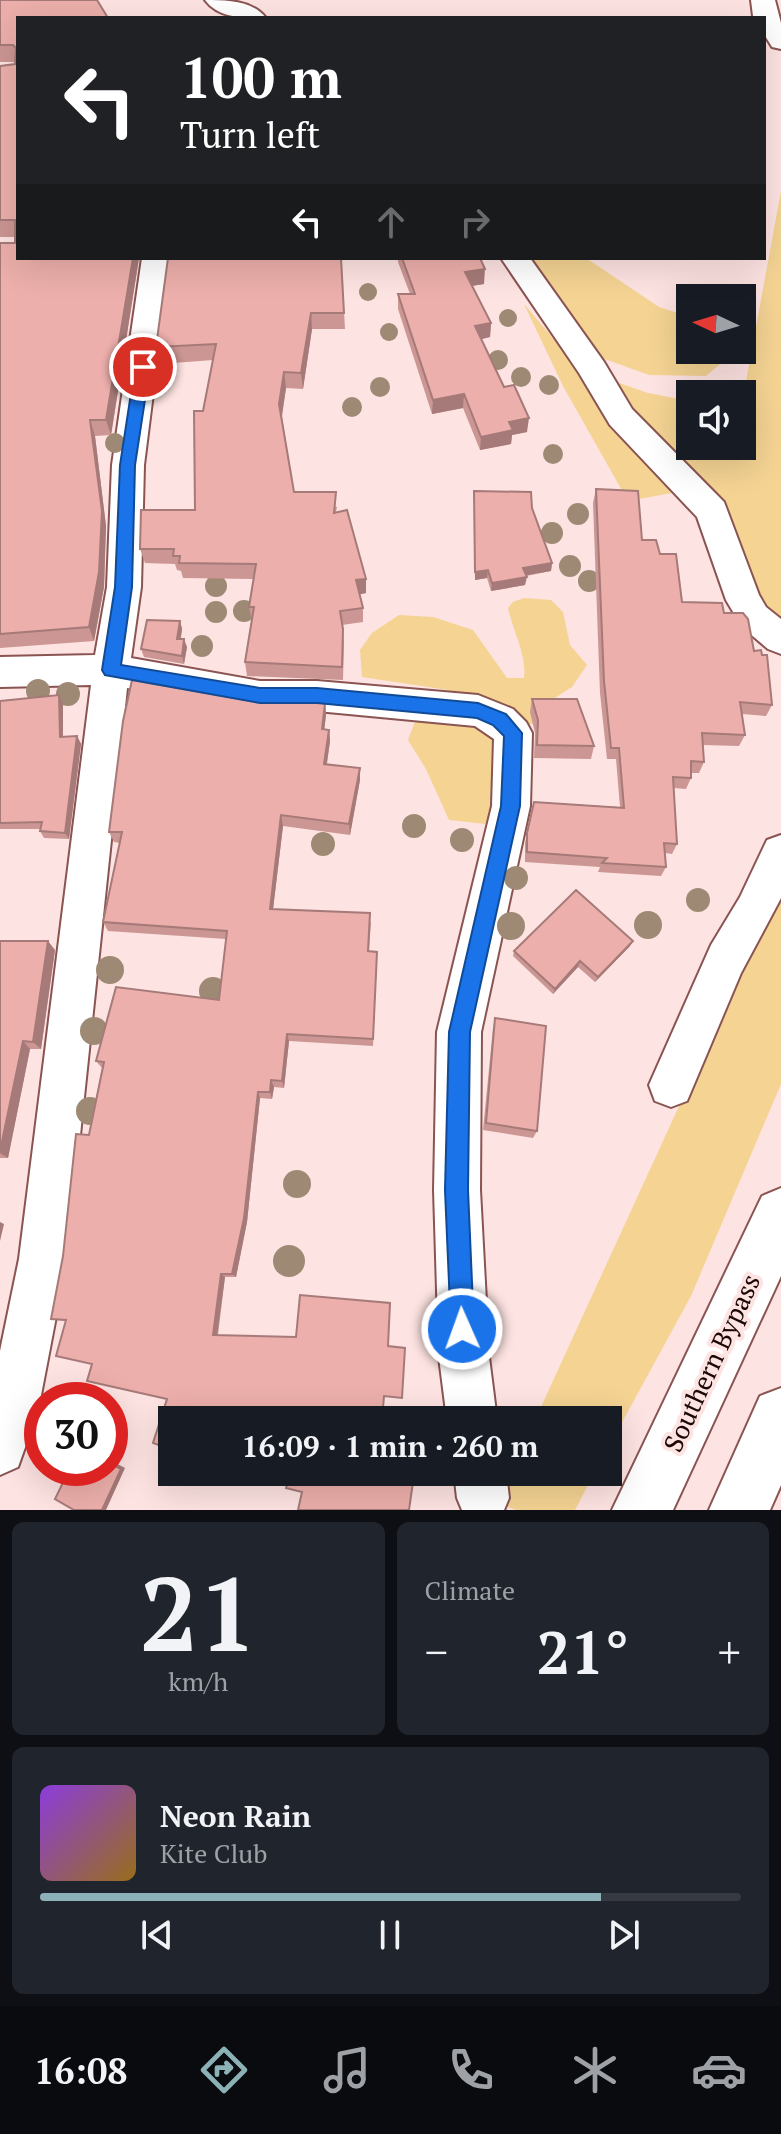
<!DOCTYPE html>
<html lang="en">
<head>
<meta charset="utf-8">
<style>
  :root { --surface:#171b24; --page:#20242c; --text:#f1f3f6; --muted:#9ea1a6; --line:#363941; --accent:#8cb1b6 }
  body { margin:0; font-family:"PT Serif",serif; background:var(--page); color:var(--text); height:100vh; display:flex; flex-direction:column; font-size:30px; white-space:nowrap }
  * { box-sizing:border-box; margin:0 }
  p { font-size:26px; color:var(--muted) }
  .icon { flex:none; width:44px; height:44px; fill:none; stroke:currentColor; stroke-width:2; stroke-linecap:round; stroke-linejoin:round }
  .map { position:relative; height:1510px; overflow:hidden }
  .details { display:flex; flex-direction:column; gap:12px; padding:12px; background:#0d0f14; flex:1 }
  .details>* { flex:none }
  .top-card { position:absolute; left:16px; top:16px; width:750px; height:244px; border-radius:0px; box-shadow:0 8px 32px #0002; background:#202124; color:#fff; overflow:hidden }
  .needle { width:52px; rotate:274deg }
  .controls { position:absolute; left:676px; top:284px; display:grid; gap:16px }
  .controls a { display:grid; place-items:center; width:80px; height:80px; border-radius:0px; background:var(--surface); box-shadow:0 8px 32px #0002; font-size:40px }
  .speed { position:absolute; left:24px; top:1382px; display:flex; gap:16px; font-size:40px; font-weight:700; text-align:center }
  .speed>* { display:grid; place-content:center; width:104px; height:104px; border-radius:50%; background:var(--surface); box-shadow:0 8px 32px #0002; line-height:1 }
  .speed .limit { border:12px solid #d22; background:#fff; color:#111 }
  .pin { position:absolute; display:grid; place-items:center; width:68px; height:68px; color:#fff; margin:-34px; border:4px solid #fff; border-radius:50%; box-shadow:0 2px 8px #0007 }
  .me { position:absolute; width:88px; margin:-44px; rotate:358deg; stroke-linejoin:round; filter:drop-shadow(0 0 6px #0008) }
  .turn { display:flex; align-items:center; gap:28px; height:168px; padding:0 32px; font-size:36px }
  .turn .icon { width:104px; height:104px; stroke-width:2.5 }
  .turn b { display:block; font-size:56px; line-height:68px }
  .lanes { display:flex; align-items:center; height:76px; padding:0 32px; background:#0003; justify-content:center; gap:40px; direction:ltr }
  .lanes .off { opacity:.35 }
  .big { font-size:60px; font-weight:700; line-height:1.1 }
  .details .tile { flex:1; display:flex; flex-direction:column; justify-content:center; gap:12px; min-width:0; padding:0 28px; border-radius:12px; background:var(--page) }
  .details .dial { align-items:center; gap:0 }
  .dial b { font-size:104px; line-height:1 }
  .song { display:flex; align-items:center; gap:24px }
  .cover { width:96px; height:96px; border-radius:12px; background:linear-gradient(135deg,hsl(270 70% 55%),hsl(40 70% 35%)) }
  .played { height:8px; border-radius:4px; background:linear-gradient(90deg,var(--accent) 80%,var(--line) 80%) }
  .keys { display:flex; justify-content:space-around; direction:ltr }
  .heat { display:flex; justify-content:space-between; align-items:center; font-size:44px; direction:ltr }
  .details .tiles { flex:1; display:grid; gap:12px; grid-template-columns:1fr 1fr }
  .tile:last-child { grid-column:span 2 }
  .trip { position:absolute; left:158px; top:1406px; width:464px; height:80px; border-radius:0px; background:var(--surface); box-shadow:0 8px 32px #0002; font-weight:700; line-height:80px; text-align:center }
  .menu { display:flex; height:128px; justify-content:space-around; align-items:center; background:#090b0e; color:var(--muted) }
  .menu .icon { width:56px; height:56px }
  .menu .current { color:var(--accent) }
  .menu b { font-size:36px; color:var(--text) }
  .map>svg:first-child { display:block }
  .green { fill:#f4d393 }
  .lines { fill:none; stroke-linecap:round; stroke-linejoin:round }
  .street-casing { stroke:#8a5452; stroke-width:4 }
  .highway-casing { stroke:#8a5452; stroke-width:4 }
  .street { fill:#fff; fill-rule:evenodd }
  .highway { fill:#fff; fill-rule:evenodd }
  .tree { fill:#9e8974 }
  .wall { fill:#cb9693 }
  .shaded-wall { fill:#a57a78 }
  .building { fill:#ecafab; stroke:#a57a78; stroke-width:2 }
  .route { fill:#1a73e8; stroke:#114b97; stroke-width:2 }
  .labels { text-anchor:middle; stroke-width:8; stroke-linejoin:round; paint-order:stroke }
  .near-street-label { font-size:26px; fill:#1a0706; stroke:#fde3e1 }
</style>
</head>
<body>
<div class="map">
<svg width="781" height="1510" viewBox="0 0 781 1510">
  <rect width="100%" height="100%" fill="#fde3e1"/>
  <path class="green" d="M781,191v433l-16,-11 -55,-91 -27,-31 -55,10 -65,-115 -39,-82 55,65 69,24 42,8v45h52v-52h-30l34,-13z
    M527,258h59l73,49 31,10v33h35v10l-19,16 -57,-1 -47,-17z
    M524,598l27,2 12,12 7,33 17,20 -15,22 -22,14 -11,22 -15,2 -23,70 -15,29 -37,-4 -23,-51 -18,-29 10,-26 30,-24 -86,-13 -2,-27 12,-17 27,-18 34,2 40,13 34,48h17c3,-22 -11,-47 -16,-70l5,-6z
    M781,884v200l-90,212 -83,152v-28h-73z
    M511,1472h84l-20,38h-59l-19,-7z"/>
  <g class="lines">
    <defs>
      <path id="street" d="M205,0c21,0 47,0 61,18 -21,0 -47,1 -61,-18z
        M751,0h24l6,23v26l-9,-2 -8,-13v-16l-11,-2z
        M142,258h28l-26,207 -3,122 -10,71 129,23h57l161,14 35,14 13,13 6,11 -2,73 -49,226 -1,158 9,167 8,63h-50l-8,-63 -5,-167 3,-158 55,-226 2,-67 -19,-13 -158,-15h-57l-133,-23 -60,571 -29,152 -20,56 -18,8v-124l19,-92 72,-574 -91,2v-30l95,-2 12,-68 5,-122z
        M501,258h29l74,104 28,47 92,93 35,93 7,12 15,12v35l-13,-5 -26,-22 -16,-27 -29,-83 -87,-92 -31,-52z
        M781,835v63l-40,75 -54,128 -16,6 -16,-6 -6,-16 62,-140 29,-48 27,-57z
        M454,1472h52l3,26 -5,12h-42l-5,-12z"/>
      <path id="highway" d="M781,1188v88l-108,234h-61l150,-314z
        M781,1388v97l-11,25h-61l51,-114z"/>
    </defs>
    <use href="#street" class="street-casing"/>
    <use href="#highway" class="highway-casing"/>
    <use href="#street" class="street"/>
    <use href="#highway" class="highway"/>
  </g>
  <g class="tree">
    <circle cx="368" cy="292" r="9"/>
    <circle cx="508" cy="318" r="9"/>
    <circle cx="389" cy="332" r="9"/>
    <circle cx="498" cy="360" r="10"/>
    <circle cx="521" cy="377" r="10"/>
    <circle cx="549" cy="385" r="10"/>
    <circle cx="380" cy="387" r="10"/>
    <circle cx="352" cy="407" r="10"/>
    <circle cx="115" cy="443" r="10"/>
    <circle cx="553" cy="454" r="10"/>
    <circle cx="578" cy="514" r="11"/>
    <circle cx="552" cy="533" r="11"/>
    <circle cx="570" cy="566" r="11"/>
    <circle cx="589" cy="581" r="11"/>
    <circle cx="216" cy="586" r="11"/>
    <circle cx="244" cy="611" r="11"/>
    <circle cx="216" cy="612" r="11"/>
    <circle cx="202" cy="646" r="11"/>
    <circle cx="38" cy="691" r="12"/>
    <circle cx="68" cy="694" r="12"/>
    <circle cx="414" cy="826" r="12"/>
    <circle cx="462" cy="840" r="12"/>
    <circle cx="323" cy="844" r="12"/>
    <circle cx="516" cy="878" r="12"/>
    <circle cx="698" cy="900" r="12"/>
    <circle cx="648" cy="925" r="14"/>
    <circle cx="511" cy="926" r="14"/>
    <circle cx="110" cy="970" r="14"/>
    <circle cx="213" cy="991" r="14"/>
    <circle cx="94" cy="1031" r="14"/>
    <circle cx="90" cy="1111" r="14"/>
    <circle cx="297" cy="1184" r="14"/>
    <circle cx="289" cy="1261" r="16"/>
  </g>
  <path class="wall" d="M0,0l18,18v240h121l-28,177 -16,1 11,90 -2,61 -10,54 -94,7v-405h15v-6h-15v-171l15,-2 1,-2h-16z
    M341,258l4,71h-33l-9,60 -17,-1 -4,29 12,75 43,15 -1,5 30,81 -6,1 3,14v14l-21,3 2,18 -1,37 -96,-4 -2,-14 7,-41 -3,-14 5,-28 -71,-1 -2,-7 -4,-1 -2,-6 -30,-1 -5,-14 55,-39 8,-99 10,-51 -53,4 -4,-17z
    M398,258h82l4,26 -12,2 19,37 -1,14 -9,2 23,48 23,45 -15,3 -1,9 -31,6 -17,-42 -31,6 -34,-105v-15h12l-12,-32z
    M596,489l46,51 18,14 22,48 42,11 30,38 18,54 -6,11 -24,-2 3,21 -6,11 -36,-1 1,17 -5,11h-8v5l-5,11 -12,-1 3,56 -5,10 -7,-1 1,14 -5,9 -63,-4 2,-5 -75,-5v-19l9,-41 86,5 -4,-48h-9l-7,-66 -7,-190z
    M474,491l58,17 20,55 -1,8 -25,5 -1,9 -34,6 -4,-13 -12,2z
    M180,621l2,8 -1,10 6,8 -3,17 -40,-7 -3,-8z
    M532,699l62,47 -3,13 -57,-1 1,-25 -5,-21z
    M0,701l63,2v34l14,-1 4,8 -12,95 -25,-1 -4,-7v-2h-40z
    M257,702l68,1 1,12 -2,14 5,1 1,11 -3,23 33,16 -10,55 -67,-9 -10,83 98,13 -2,29 8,10 -4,85 -84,-5 -5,47 -10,-1 -2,12 -12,-1 -13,124 -11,55h-11l-7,58 166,61 -217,3 -75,-35 -26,-43 -15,-2 51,-251 -6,-7 123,-61 7,-61 -118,-8 -5,-9 17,-79 -6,-1 -5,-10z
    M0,941l55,9 -14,99h-11l-22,109h-8z
    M630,946l-35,36 -17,-15 -25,27 -40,-38 1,-5z
    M495,1018l42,113 -4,7 -50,-8 10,-102z"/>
  <path class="shaded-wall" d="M133,258h6l-28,177 -5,-15z
    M485,269l-1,15 -20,3 1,-15z
    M311,313l1,16 -9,60 -2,-16z
    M491,323l-1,14 -16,4 1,-15z
    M284,372l2,16 -5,32 -2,-16z
    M464,394l-1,14 -31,6 1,-14z
    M529,418l-2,14 -15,3 -1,9 -31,6 1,-13 28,-15z
    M90,420l5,16 11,90 -2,61 -10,54 -5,-14z
    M552,563l-1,8 -29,5 1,-8z
    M488,570l-1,8 -12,2v-8z
    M527,577l-2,8 -34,6 1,-8z
    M366,579v14l-9,2 -1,-15z
    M180,621l2,8 -3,18 -2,-8z
    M184,639l3,8 -3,17 -2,-8z
    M59,695l4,8v41l-3,-7z
    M325,703l1,12 -3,26 -1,-12z
    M329,730l1,11 -5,34 -1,-11z
    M77,736l4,8 -12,95 -4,-6z
    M360,768v12l-10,55 -1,-11z
    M281,815l2,11 -11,92 -2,-9z
    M48,941l7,9 -14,99 -8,-7z
    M633,941l-3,5 -35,36 3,-5z
    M580,961l-2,6 -25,27 2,-5z
    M287,1034l2,7 -5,47 -2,-7z
    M23,1041l7,8 -22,109 -8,-5z
    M271,1080l3,7 -2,12 -2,-7z
    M258,1092l2,6 -13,124 -11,55 -4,-3z
    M0,1222l4,2 -4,17z
    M221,1274l4,3 -8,59 -4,-1z
    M110,1460l15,8 -19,42h-4z"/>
  <path class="building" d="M0,0h97l11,18h-90v240h115l-27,162h-16l12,91 -3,61 -10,55 -89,7v-391h15v-23h-15v-154l15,-2 1,-16 -3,-3h-13z
    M168,258h173l3,55h-33l-10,60 -17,-1 -5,32 15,88h42l-2,21 13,-3 19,69 -10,1 7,28 -23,3 3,18 -1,38 -97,-5 9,-55h-5l7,-43 -77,-1 1,-7h-7l1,-7h-34l1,-39h54l-1,-99h9l13,-67 -60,3z
    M402,258h78l5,11 -20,3 26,51 -16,3 29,61 10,-2 15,33 -20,4 4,8 -32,7 -17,-43 -31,6 -35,-106h17z
    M596,489l42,2 4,49h14l4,14h16l6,48 40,1 2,10h19l5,6 6,32 7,-1 1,5h5l5,50 -32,-3 5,33 -43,-2 2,29 -13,-1v17l-18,-1 4,67 -13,-1 2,24 -64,-4 5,-5 -80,-6v-19l7,-31 90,6 -5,-60h-8l-7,-67z
    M474,491l57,1 1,16 20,55 -29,5 4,9 -35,6 -4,-13 -13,2z
    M147,620l33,1 -3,18h7l-2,17 -41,-7z
    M132,680l125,22 68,1 -3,26 7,1 -5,34 36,4 -11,56 -68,-9 -11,94 100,4 -2,38 9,1 -4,87 -86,-5 -5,47 -11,-1 -1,12h-12l-14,126 -12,56h-11l-8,61 83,2 4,-42 90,8 -2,43 17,2 -3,50 -18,-2 -2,24h-210v30l-19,-7 14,-44 -80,-18 5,-17 -36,-8 10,-36 -15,-1 12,-63 13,-122 13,1 15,-73 -8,-1 20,-74 103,13 8,-69 -124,-9 19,-90h-13l14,-111z
    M59,695l1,42 17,-1 -12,97 -25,-2 2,-9 -42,1v-122z
    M532,699h45l17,47 -57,-1 1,-25z
    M576,890l57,51 -35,36 -18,-16 -25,28 -41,-38z
    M0,941h48l-15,101 -10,-1 -23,110z
    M495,1018l51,8 -9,105 -51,-8z
    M110,1463l11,6 -19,41h-28l-19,-11 15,-31h40z
    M194,1472h198l22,3 -5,35h-111l4,-18 -16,-4 1,-3 -93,-11z"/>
  <path class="route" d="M143,362l7,5 -15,98 -3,122 -11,78 139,23h57l161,15 28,11 16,19 -2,73 -50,226 -2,158 6,139 -3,8 -9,4 -8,-4 -3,-8 -6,-139 4,-158 52,-226 3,-70 -11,-11 -16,-7 -160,-15h-57l-155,-28 -3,-5 13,-83 5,-122 15,-98z"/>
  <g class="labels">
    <g class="near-street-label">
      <text transform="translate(712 1363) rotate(-65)" y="9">Southern Bypass</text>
    </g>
  </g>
</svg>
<div class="controls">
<a><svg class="needle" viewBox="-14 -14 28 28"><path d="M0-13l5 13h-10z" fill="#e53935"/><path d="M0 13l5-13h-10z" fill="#9ea1a6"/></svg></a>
<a><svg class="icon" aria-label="sound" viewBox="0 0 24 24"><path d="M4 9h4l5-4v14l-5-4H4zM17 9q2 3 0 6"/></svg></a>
</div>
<div class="speed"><div class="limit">30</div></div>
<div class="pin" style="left:143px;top:367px;background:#d93025"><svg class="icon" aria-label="arrive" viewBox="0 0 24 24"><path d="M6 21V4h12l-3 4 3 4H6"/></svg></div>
<svg class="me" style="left:462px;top:1329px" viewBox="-20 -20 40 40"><circle r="17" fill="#1a73e8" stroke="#fff" stroke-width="3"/><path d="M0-11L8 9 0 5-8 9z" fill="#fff"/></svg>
<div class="trip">16:09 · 1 min · 260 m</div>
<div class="top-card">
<div class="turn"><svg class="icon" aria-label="left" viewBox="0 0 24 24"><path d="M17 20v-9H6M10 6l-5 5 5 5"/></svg><div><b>100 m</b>Turn left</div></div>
<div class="lanes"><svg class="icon" aria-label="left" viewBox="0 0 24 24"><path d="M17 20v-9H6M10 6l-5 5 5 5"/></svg><svg class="icon off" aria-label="ahead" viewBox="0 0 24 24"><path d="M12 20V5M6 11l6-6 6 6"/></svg><svg class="icon off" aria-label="right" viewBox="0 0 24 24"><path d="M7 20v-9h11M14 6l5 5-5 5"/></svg></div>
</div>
</div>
<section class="details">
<div class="tiles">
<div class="tile dial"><b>21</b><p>km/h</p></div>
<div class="tile"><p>Climate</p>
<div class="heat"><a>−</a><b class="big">21°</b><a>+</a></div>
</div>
<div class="tile">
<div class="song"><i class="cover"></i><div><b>Neon Rain</b><p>Kite Club</p></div></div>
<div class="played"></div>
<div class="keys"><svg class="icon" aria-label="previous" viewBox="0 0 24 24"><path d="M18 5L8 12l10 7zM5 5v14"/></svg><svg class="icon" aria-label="pause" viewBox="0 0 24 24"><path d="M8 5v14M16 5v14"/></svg><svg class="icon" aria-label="next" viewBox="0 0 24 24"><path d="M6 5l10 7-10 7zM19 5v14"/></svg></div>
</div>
</div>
</section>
<nav class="menu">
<b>16:08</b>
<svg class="icon current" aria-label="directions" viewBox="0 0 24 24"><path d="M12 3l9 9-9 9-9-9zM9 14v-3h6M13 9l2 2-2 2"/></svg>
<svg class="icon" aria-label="music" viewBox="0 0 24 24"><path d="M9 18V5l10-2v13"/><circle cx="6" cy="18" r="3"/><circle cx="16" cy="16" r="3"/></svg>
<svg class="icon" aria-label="phone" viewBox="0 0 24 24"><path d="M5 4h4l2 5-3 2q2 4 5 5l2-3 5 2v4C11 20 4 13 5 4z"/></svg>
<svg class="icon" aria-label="climate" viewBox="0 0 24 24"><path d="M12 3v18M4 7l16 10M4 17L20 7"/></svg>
<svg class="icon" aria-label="car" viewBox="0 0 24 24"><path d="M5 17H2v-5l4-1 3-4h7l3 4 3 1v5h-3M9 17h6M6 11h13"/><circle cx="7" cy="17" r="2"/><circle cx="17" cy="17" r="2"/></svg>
</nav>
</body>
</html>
